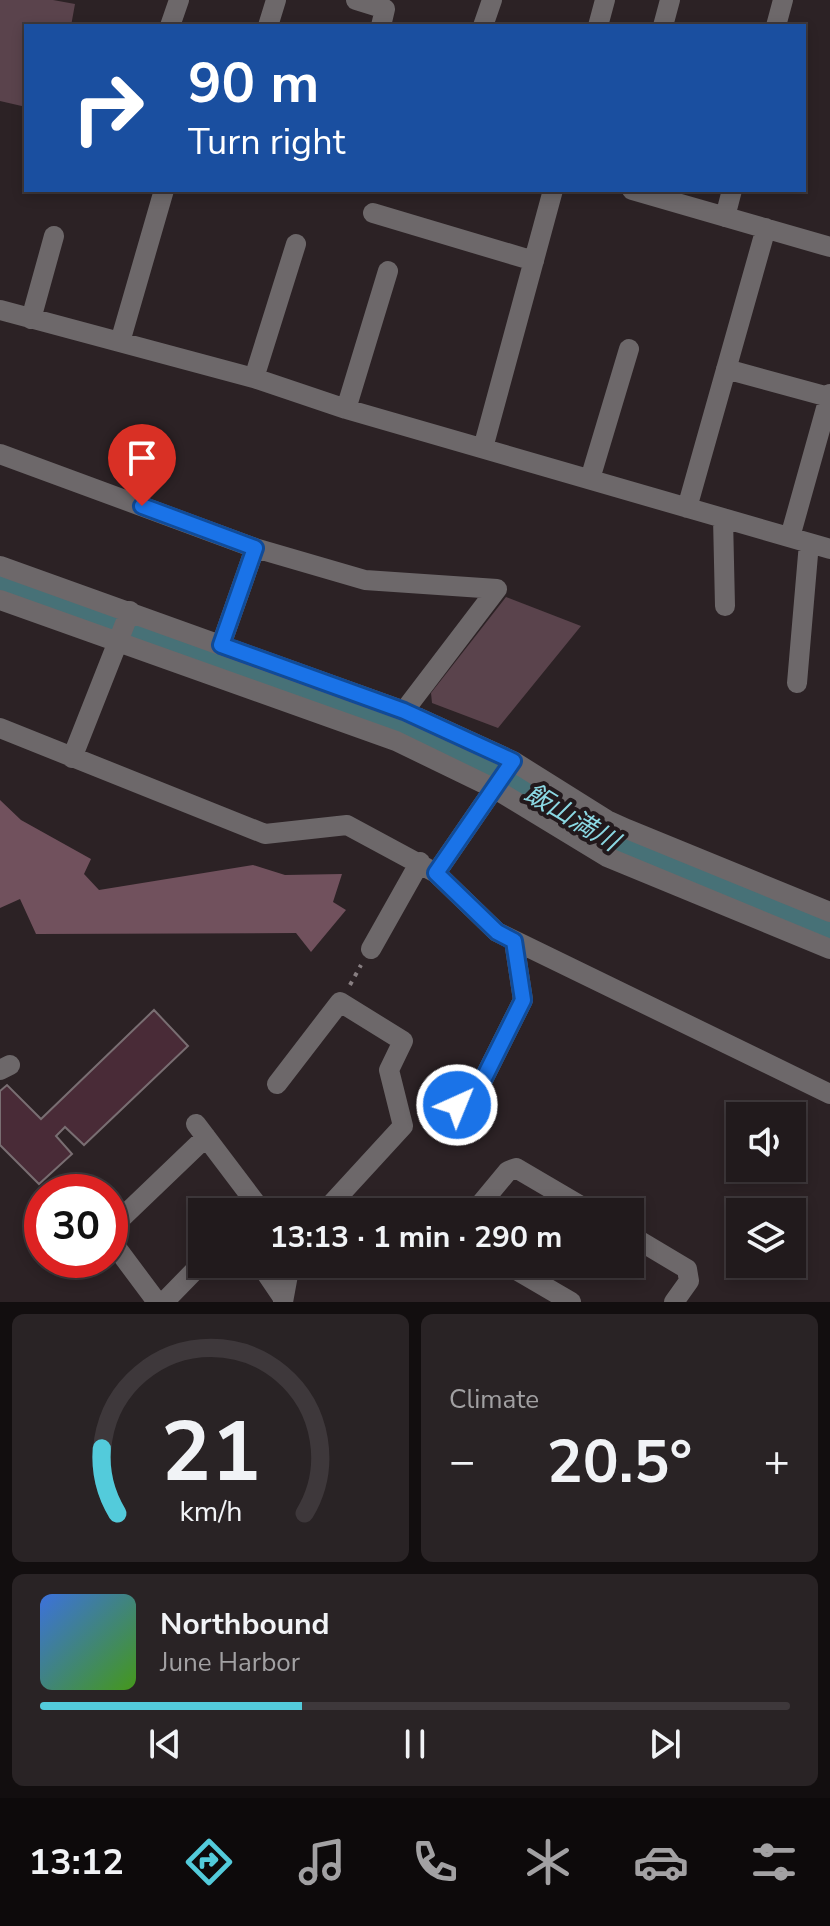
<!DOCTYPE html>
<html lang="en">
<head>
<meta charset="utf-8">
<style>
  :root { --surface:#211a1c; --page:#292325; --text:#f1f3f6; --muted:#a2a1a3; --line:#3e383b; --accent:#53cbdb }
  body { margin:0; font-family:"Nunito Sans","Noto Sans JP",sans-serif; background:var(--page); color:var(--text); height:100vh; display:flex; flex-direction:column; font-size:30px; white-space:nowrap }
  * { box-sizing:border-box; margin:0 }
  p { font-size:26px; color:var(--muted) }
  .icon { flex:none; width:44px; height:44px; fill:none; stroke:currentColor; stroke-width:2; stroke-linecap:round; stroke-linejoin:round }
  .map { position:relative; height:1302px; overflow:hidden }
  .sheet { display:flex; flex-direction:column; gap:12px; padding:12px; background:#120e0f; flex:1 }
  .sheet>* { flex:none }
  .guide { position:absolute; left:24px; top:24px; width:782px; height:168px; border-radius:0px; box-shadow:0 4px 12px #0003,0 0 0 2px var(--line); background:#1a4fa0; color:#fff; overflow:hidden }
  .controls { position:absolute; left:726px; top:1102px; display:grid; gap:16px }
  .controls a { display:grid; place-items:center; width:80px; height:80px; border-radius:0px; background:var(--surface); box-shadow:0 4px 12px #0003,0 0 0 2px var(--line); font-size:40px }
  .speed { position:absolute; left:24px; top:1174px; display:flex; gap:16px; font-size:40px; font-weight:700; text-align:center }
  .speed>* { display:grid; place-content:center; width:104px; height:104px; border-radius:50%; background:var(--surface); box-shadow:0 4px 12px #0003,0 0 0 2px var(--line); line-height:1 }
  .speed .limit { border:12px solid #d22; background:#fff; color:#111 }
  .pin { position:absolute; display:grid; place-items:center; width:68px; height:68px; color:#fff; margin:-82px -34px; border-radius:50% 50% 50% 0; rotate:-45deg; box-shadow:0 0 8px #0007 }
  .pin .icon { rotate:45deg }
  .me { position:absolute; width:88px; margin:-44px; rotate:44deg; stroke-linejoin:round; filter:drop-shadow(0 0 6px #0008) }
  .turn { display:flex; align-items:center; gap:28px; height:168px; padding:0 32px; font-size:36px }
  .turn .icon { width:104px; height:104px; stroke-width:2.5 }
  .turn b { display:block; font-size:56px; line-height:68px }
  .big { font-size:60px; font-weight:700; line-height:1.1 }
  .sheet .card { flex:1; display:flex; flex-direction:column; justify-content:center; gap:12px; min-width:0; padding:0 28px; border-radius:12px; background:var(--page) }
  .sheet .dial { align-items:center; gap:0 }
  .dial svg { height:208px; overflow:visible; fill:none; stroke:var(--line); stroke-width:7; stroke-linecap:round; text-anchor:middle }
  .dial text { fill:var(--text); stroke:none }
  .song { display:flex; align-items:center; gap:24px }
  .cover { width:96px; height:96px; border-radius:12px; background:linear-gradient(135deg,hsl(220 70% 55%),hsl(100 70% 35%)) }
  .played { height:8px; border-radius:4px; background:linear-gradient(90deg,var(--accent) 35%,var(--line) 35%) }
  .keys { display:flex; justify-content:space-around; direction:ltr }
  .heat { display:flex; justify-content:space-between; align-items:center; font-size:44px; direction:ltr }
  .sheet .tiles { flex:1; display:grid; gap:12px; grid-template-columns:1fr 1fr }
  .card:last-child { grid-column:span 2 }
  .trip { position:absolute; left:188px; top:1198px; width:456px; height:80px; border-radius:0px; background:var(--surface); box-shadow:0 4px 12px #0003,0 0 0 2px var(--line); font-weight:700; line-height:80px; text-align:center }
  .tab-bar { display:flex; height:128px; justify-content:space-around; align-items:center; background:#0d0a0b; color:var(--muted) }
  .tab-bar .icon { width:56px; height:56px }
  .tab-bar .selected { color:var(--accent) }
  .tab-bar b { font-size:36px; color:var(--text) }
  .map>svg:first-child { display:block }
  .green { fill:#5a434c }
  .forest { fill:#71515d }
  .lines { fill:none; stroke-linecap:round; stroke-linejoin:round }
  .river { stroke:#477177; stroke-width:40 }
  .building { fill:#492b37; stroke:#796e72; stroke-width:2 }
  .path { stroke:#877e81; stroke-width:4; stroke-dasharray:4 6; stroke-linecap:butt }
  .minor { stroke:#6d686a; stroke-width:20 }
  .route-casing { stroke:#114b97; stroke-width:20 }
  .route { stroke:#1a73e8; stroke-width:14 }
  .labels { text-anchor:middle; stroke-width:8; stroke-linejoin:round; paint-order:stroke }
  .water-label { font-size:26px; font-style:italic; fill:#8bd8e3; stroke:#22191c }
</style>
</head>
<body>
<div class="map">
<svg width="830" height="1302" viewBox="0 0 830 1302">
  <rect width="100%" height="100%" fill="#2c2225"/>
  <path class="green" d="M0,0h53l22,4 -4,22h-45v81l-26,-6z
    M506,597l75,29 -83,102 -66,-25 -1,-10z"/>
  <path class="forest" d="M0,800l21,20 70,39 -7,15 15,16 154,-25 32,10 57,-1 -9,28 13,8 -35,42 -15,-19 -260,1 -16,-35 -20,9z"/>
  <g class="lines">
    <path class="river" d="M0,585l401,144 103,47 73,48 38,20 215,90"/>
  </g>
  <path class="building" d="M154,1010l34,36 -104,99 -19,-18 -9,9 16,18 -33,30 -39,-39v-54l7,-6 34,34z"/>
  <g class="lines">
    <path class="path" d="M350,985l11,-20
      M423,1121l18,-8"/>
    <path class="minor" d="M356,0l29,9 -4,17
      M170,26l9,-26
      M268,26l8,-26
      M483,26l9,-26
      M598,26l7,-26
      M663,26l7,-26
      M776,26l7,-26
      M632,190l198,57
      M373,213l161,48
      M725,217l7,-27
      M0,310l254,68 92,31 484,140
      M31,319l23,-83
      M120,342l44,-152
      M726,369l103,28
      M254,378l42,-134
      M346,409l42,-138
      M483,448l70,-258
      M0,454l255,94 110,32 132,9 -93,122
      M590,479l39,-130
      M687,508l79,-280
      M723,518l2,88
      M790,537l40,-143
      M0,566l404,145 109,50 94,59 20,9 203,83
      M0,600l396,141 99,48 112,68 223,92
      M221,645l34,-97
      M797,683l12,-140
      M0,728l265,106 82,-9 89,48 61,59 333,162
      M72,758l58,-147
      M436,873l77,-112
      M371,949l49,-87
      M0,1070l10,-5
      M277,1084l63,-82 63,39 -14,29 14,56 -79,86
      M457,1105l19,-11 47,-94 -9,-59
      M196,1124l62,82 -6,6
      M474,1212l34,-41 8,-3 75,44
      M110,1229l96,-92
      M630,1235l57,34 2,12 -15,21
      M110,1239l47,63
      M260,1264l23,34
      M506,1264l65,38
      M164,1302l38,-39
      M283,1302l7,-38"/>
  </g>
  <g class="lines">
    <defs>
      <path id="route" d="M142,506l113,42 -34,97 183,66 109,50 -77,112 61,59 17,9 9,59 -47,94 -19,11"/>
    </defs>
    <use href="#route" class="route-casing"/>
    <use href="#route" class="route"/>
  </g>
  <g class="labels">
    <g class="water-label">
      <text transform="translate(572 817) rotate(31)" y="9">飯山満川</text>
    </g>
  </g>
</svg>
<div class="controls">
<a><svg class="icon" aria-label="sound" viewBox="0 0 24 24"><path d="M4 9h4l5-4v14l-5-4H4zM17 9q2 3 0 6"/></svg></a>
<a><svg class="icon" aria-label="layers" viewBox="0 0 24 24"><path d="M12 4l9 5-9 5-9-5zM3 14l9 5 9-5"/></svg></a>
</div>
<div class="speed"><div class="limit">30</div></div>
<div class="pin" style="left:142px;top:506px;background:#d93025"><svg class="icon" aria-label="arrive" viewBox="0 0 24 24"><path d="M6 21V4h12l-3 4 3 4H6"/></svg></div>
<svg class="me" style="left:457px;top:1105px" viewBox="-20 -20 40 40"><circle r="17" fill="#1a73e8" stroke="#fff" stroke-width="3"/><path d="M0-11L8 9 0 5-8 9z" fill="#fff"/></svg>
<div class="trip">13:13 · 1 min · 290 m</div>
<div class="guide">
<div class="turn"><svg class="icon" aria-label="right" viewBox="0 0 24 24"><path d="M7 20v-9h11M14 6l5 5-5 5"/></svg><div><b>90 m</b>Turn right</div></div>
</div>
</div>
<section class="sheet">
<div class="tiles">
<div class="card dial"><svg viewBox="0 0 100 80">
<path d="M14 69A42 42 0 1 1 86 69"/>
<path d="M14 69A42 42 0 0 1 8 44" stroke="#53cbdb"/>
<text x="50" y="56" font-size="32" font-weight="700">21</text>
<text x="50" y="72" font-size="11">km/h</text>
</svg></div>
<div class="card"><p>Climate</p>
<div class="heat"><a>−</a><b class="big">20.5°</b><a>+</a></div>
</div>
<div class="card">
<div class="song"><i class="cover"></i><div><b>Northbound</b><p>June Harbor</p></div></div>
<div class="played"></div>
<div class="keys"><svg class="icon" aria-label="previous" viewBox="0 0 24 24"><path d="M18 5L8 12l10 7zM5 5v14"/></svg><svg class="icon" aria-label="pause" viewBox="0 0 24 24"><path d="M8 5v14M16 5v14"/></svg><svg class="icon" aria-label="next" viewBox="0 0 24 24"><path d="M6 5l10 7-10 7zM19 5v14"/></svg></div>
</div>
</div>
</section>
<nav class="tab-bar">
<b>13:12</b>
<svg class="icon selected" aria-label="directions" viewBox="0 0 24 24"><path d="M12 3l9 9-9 9-9-9zM9 14v-3h6M13 9l2 2-2 2"/></svg>
<svg class="icon" aria-label="music" viewBox="0 0 24 24"><path d="M9 18V5l10-2v13"/><circle cx="6" cy="18" r="3"/><circle cx="16" cy="16" r="3"/></svg>
<svg class="icon" aria-label="phone" viewBox="0 0 24 24"><path d="M5 4h4l2 5-3 2q2 4 5 5l2-3 5 2v4C11 20 4 13 5 4z"/></svg>
<svg class="icon" aria-label="climate" viewBox="0 0 24 24"><path d="M12 3v18M4 7l16 10M4 17L20 7"/></svg>
<svg class="icon" aria-label="car" viewBox="0 0 24 24"><path d="M5 17H2v-5l4-1 3-4h7l3 4 3 1v5h-3M9 17h6M6 11h13"/><circle cx="7" cy="17" r="2"/><circle cx="17" cy="17" r="2"/></svg>
<svg class="icon" aria-label="filters" viewBox="0 0 24 24"><path d="M4 7h16M4 17h16"/><circle cx="9" cy="7" r="2"/><circle cx="15" cy="17" r="2"/></svg>
</nav>
</body>
</html>
